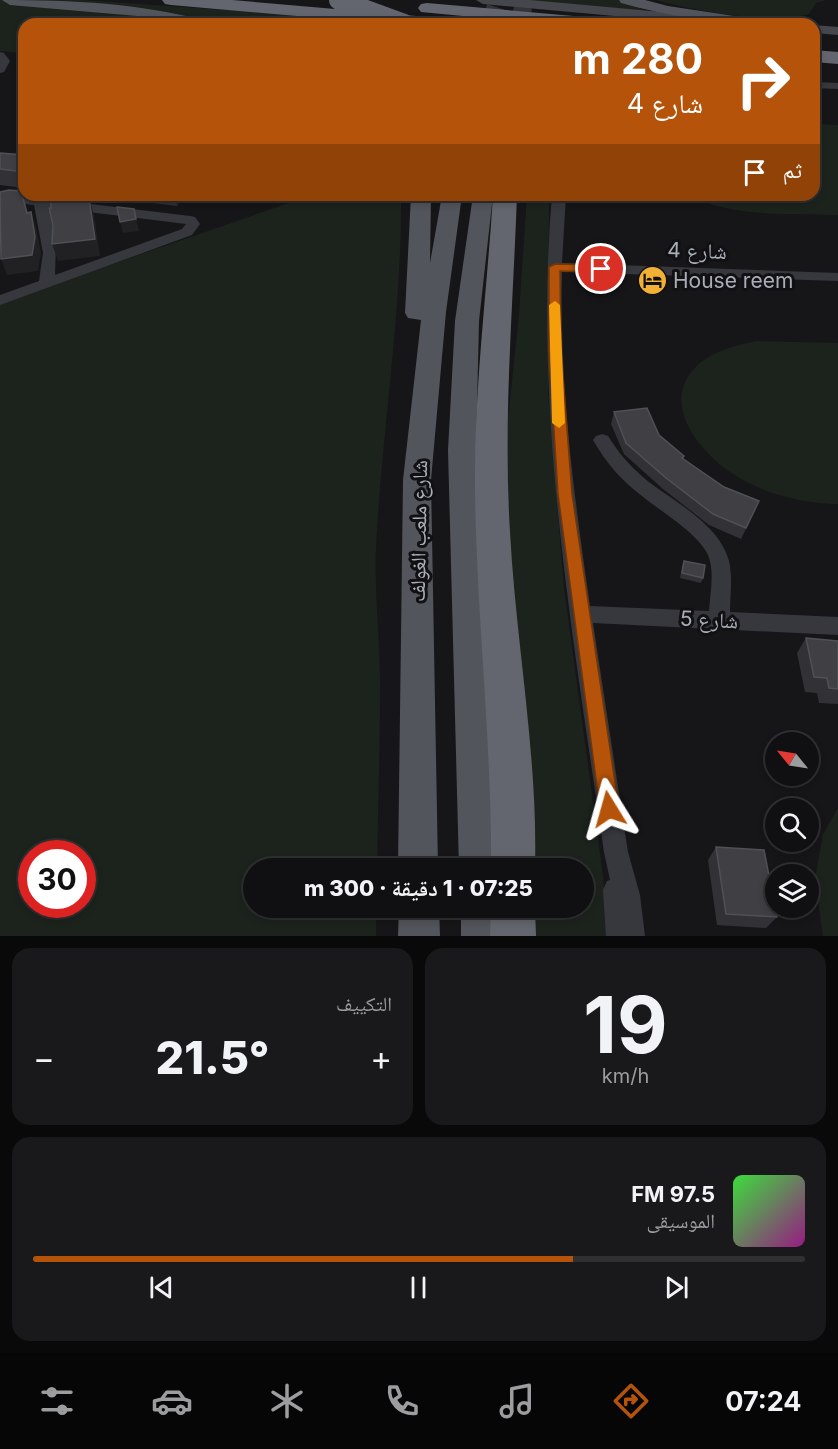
<!DOCTYPE html>
<html lang="ar">
<head>
<meta charset="utf-8">
<style>
  :root { --surface:#101012; --page:#19191b; --text:#f1f3f6; --muted:#9c9d9f; --line:#303032; --accent:#b45309 }
  body { margin:0; font-family:Inter,"Noto Naskh Arabic",sans-serif; background:var(--page); color:var(--text); direction:rtl; height:100vh; display:flex; flex-direction:column; font-size:22px; white-space:nowrap }
  * { box-sizing:border-box; margin:0 }
  p { font-size:20px; color:var(--muted) }
  .icon { flex:none; width:33px; height:33px; fill:none; stroke:currentColor; stroke-width:2; stroke-linecap:round; stroke-linejoin:round }
  .map { position:relative; height:936px; overflow:hidden; direction:ltr }
  .panel { display:flex; flex-direction:column; gap:12px; padding:12px; background:#09090a; flex:1 }
  .panel>* { flex:none }
  .guide { position:absolute; left:18px; top:18px; width:802px; height:183px; border-radius:18px; box-shadow:0 3px 9px #0003,0 0 0 2px var(--line); direction:rtl; background:#b45309; color:#fff; overflow:hidden }
  .needle { width:39px; rotate:300deg }
  .tools { position:absolute; left:765px; top:732px; display:grid; gap:12px }
  .tools a { display:grid; place-items:center; width:54px; height:54px; border-radius:50%; background:var(--surface); box-shadow:0 3px 9px #0003,0 0 0 2px var(--line); font-size:30px }
  .speed { position:absolute; left:18px; top:840px; display:flex; gap:12px; font-size:30px; font-weight:700; text-align:center }
  .speed>* { display:grid; place-content:center; width:78px; height:78px; border-radius:50%; background:var(--surface); box-shadow:0 3px 9px #0003,0 0 0 2px var(--line); line-height:1 }
  .speed .limit { border:9px solid #d22; background:#fff; color:#111 }
  .pin { position:absolute; display:grid; place-items:center; width:51px; height:51px; color:#fff; margin:-26px; border:3px solid #fff; border-radius:50%; box-shadow:0 2px 6px #0007 }
  .me { position:absolute; width:66px; margin:-33px; rotate:352deg; stroke-linejoin:round; filter:drop-shadow(0 0 4px #0008) }
  .turn { display:flex; align-items:center; gap:21px; height:126px; padding:0 18px; font-size:27px }
  .turn .icon { width:78px; height:78px; stroke-width:2.5 }
  .turn b { display:block; font-size:42px; line-height:51px }
  .then { display:flex; align-items:center; height:57px; padding:0 18px; background:#0003; gap:12px; font-size:22px }
  .big { font-size:45px; font-weight:800; line-height:1.1 }
  .panel .widget { flex:1; display:flex; flex-direction:column; justify-content:center; gap:9px; min-width:0; padding:0 21px; border-radius:18px; background:var(--page) }
  .panel .dial { align-items:center; gap:0 }
  .dial b { font-size:78px; line-height:1 }
  .song { display:flex; align-items:center; gap:18px }
  .cover { width:72px; height:72px; border-radius:9px; background:linear-gradient(135deg,hsl(120 70% 55%),hsl(310 70% 35%)) }
  .played { height:6px; border-radius:3px; background:linear-gradient(90deg,var(--accent) 70%,var(--line) 70%) }
  .keys { display:flex; justify-content:space-around; direction:ltr }
  .heat { display:flex; justify-content:space-between; align-items:center; font-size:33px; direction:ltr }
  .panel .tiles { flex:1; display:grid; gap:12px; grid-template-columns:1fr 1fr }
  .widget:last-child { grid-column:span 2 }
  .trip { position:absolute; left:243px; top:858px; width:351px; height:60px; border-radius:30px; background:var(--surface); box-shadow:0 3px 9px #0003,0 0 0 2px var(--line); font-weight:800; line-height:60px; text-align:center; direction:rtl }
  .dock { display:flex; height:96px; justify-content:space-around; align-items:center; background:#060607; color:var(--muted) }
  .dock .icon { width:42px; height:42px }
  .dock .active { color:var(--accent) }
  .dock b { font-size:27px; color:var(--text) }
  .map>svg:first-child { display:block }
  .green { fill:#1c231d; fill-rule:evenodd }
  .lines { fill:none; stroke-linecap:round; stroke-linejoin:round }
  .primary-tunnel { stroke:#333438; stroke-width:18; stroke-dasharray:18 9; stroke-linecap:butt }
  .street { fill:#37383d; fill-rule:evenodd }
  .secondary { fill:#45474d; fill-rule:evenodd }
  .primary { fill:#53555c; fill-rule:evenodd }
  .highway { fill:#63666e; fill-rule:evenodd }
  .highway-bridge { stroke:#63666e; stroke-width:20 }
  .wall { fill:#323236 }
  .shaded-wall { fill:#212124 }
  .building { fill:#3f3f44; stroke:#4f5156; stroke-width:1.5 }
  .route { fill:#b45309; stroke:#753606; stroke-width:1.5 }
  .slow { fill:#f59e0b }
  .labels { text-anchor:middle; stroke-width:6; stroke-linejoin:round; paint-order:stroke }
  .street-label { font-size:21px; fill:#a8adb8; stroke:#111113 }
  .poi-label { font-size:21px; fill:#a8adb8; stroke:#111113; text-anchor:start }
</style>
</head>
<body>
<div class="map">
<svg width="838" height="936" viewBox="0 0 838 936">
  <rect width="100%" height="100%" fill="#161618"/>
  <path class="green" d="M0,0h81l292,20 6,4h-355v29l-24,-2z
    M618,0l29,11 -115,-10v-1z
    M656,0h170l-10,3 -7,11c-39,11 -113,-3 -153,-14z
    M815,124l23,1v90c-49,-2 -105,3 -150,-20h126z
    M312,195h89c1,117 -19,234 -25,352 -2,45 4,91 4,136 0,62 -2,124 -3,185h-123v40h122v28h-376v-633zM32,854h50v50h-50z
    M527,195h22l-1,197 16,196 39,288 5,60h-79l-1,-28h56v-40h-57l-24,-402 16,-151z
    M756,341l82,2v161c-36,-1 -74,-10 -105,-30 -31,-20 -73,-68 -39,-105 16,-18 40,-23 62,-28z
    M838,808v128h-15l-8,-57 8,-45z"/>
  <g class="lines">
    <path class="primary-tunnel" d="M490,24l8,-24
      M519,24l6,-24"/>
    <path class="street" d="M0,52l4,1 6,8 -6,11 -4,1z
      M814,82l24,1v6l-24,-1z
      M0,193l190,23 5,1 5,7 -8,11 -192,70v-10l39,-14 4,-28 -9,-48 -34,-4zM48,207l138,17 -4,5 -127,46 1,-32z
      M552,195h14l-4,68 276,10v8l-276,-9c-3,112 12,223 28,334l119,5c1,-17 6,-39 -1,-56 -10,-22 -48,-44 -66,-59 -21,-16 -36,-33 -49,-56l3,-4 6,-2 6,2c10,16 21,29 36,42 28,23 75,45 85,83 4,17 1,34 1,51l108,5v18l-245,-12 35,229 12,43 5,41h-39l-3,-46 4,-9 3,-1 -6,-28c-31,-217 -71,-437 -52,-657z"/>
    <path class="secondary" d="M476,0h54l220,20 7,4h-55l-219,-20z
      M814,25l24,2v8l-24,-2z"/>
    <path class="primary" d="M2,0c71,0 136,3 205,21l2,3h-29l-31,-7 -139,-12z
      M619,0h26l23,6 86,13 8,5c-49,0 -93,-8 -141,-21z
      M411,195h20l-1,68 12,-68h20l-16,117 -15,168 7,388h-40l5,-388 18,-160 -13,-2 -3,-5z
      M473,195h20l-14,126 -3,129 23,418h-40l-11,-418 7,-129z
      M399,908h40l1,28h-42z
      M461,908h40l2,28h-42z"/>
    <path class="highway" d="M162,0h70l219,19 6,1 3,4h-71l-218,-19 -6,-1z
      M427,3l181,16 6,1 3,4h-70l-126,-12 -3,-4 3,-4z
      M814,50l24,2v12l-24,-2z
      M493,195h24c-4,113 -14,224 -7,337 6,112 28,224 25,336h-44c1,-128 -15,-255 -16,-382 -1,-97 12,-194 18,-291z
      M491,908h44l1,28h-46z"/>
    <path class="highway-bridge" d="M339,0l65,24"/>
  </g>
  <path class="wall" d="M0,153l24,2v33l-24,-3z
    M85,195h100l-8,11z
    M614,412l45,23 25,21v3l70,53 -13,27 -32,-14 -46,-36 -39,-35 -13,-30z
    M684,561l19,17 -2,5 -21,-5 2,-12z
    M806,638l32,3v63l-19,-1 -2,-10 -12,-1 -8,-39z
    M716,847l61,70 -11,11 -49,-3 -9,-65z"/>
  <path class="shaded-wall" d="M175,195h10l-8,11z
    M89,198l5,17 6,41 -42,5 -6,-17z
    M134,209l5,22 -16,2 -3,-11z
    M31,212l5,16 5,25 -3,18 -31,4 -6,-16z"/>
  <path class="building" d="M0,153l24,2v17l-24,-3z
    M9,190l12,1 6,22 4,-1 4,25 -3,18 -31,4 -1,-67z
    M70,196l19,2 6,41 -43,5 1,-18 -4,-18h2v-9z
    M117,207l17,2 2,10 -16,3z
    M647,408l12,27 25,21 -2,2 42,29 35,14 -13,27 -33,-14 -47,-36 -40,-35 -12,-31z
    M684,561l21,4 -2,13 -21,-5z
    M806,638l32,3v48l-9,-1 -2,-10 -13,-1z
    M716,847l48,3 13,67 -51,-3z"/>
  <path class="route" d="M555,264l46,1 6,4 -6,3 -41,-1 1,80 11,143 47,315 -3,6 -7,3 -6,-3 -3,-6 -42,-315 -9,-143v-84z"/>
  <path class="slow" d="M555,301l5,4 5,118 -6,5 -7,-5 -3,-118z"/>
  <defs>
    <symbol id="hotel-disc" viewBox="-11 -11 22 22"><circle r="9.5" fill="#f2b134" stroke="#111113"/><path d="M-6-4.5h1.5V1H6V5H4.5V3h-9V5H-6ZM-4 0a1.8 1.8 0 1 1 3.6 0ZM.5 0V-2.5h3Q6-2.5 6 0Z" fill="#111"/></symbol>
  </defs>
  <g fill-rule="evenodd">
    <use href="#hotel-disc" x="636" y="264" width="33" height="33"/>
  </g>
  <g class="labels">
    <g class="street-label">
      <text transform="translate(697 251) rotate(2)" y="7">شارع 4</text>
      <text transform="translate(419 531) rotate(-89)" y="7">شارع ملعب الغولف</text>
      <text transform="translate(709 620) rotate(3)" y="7">شارع 5</text>
    </g>
    <g class="poi-label">
      <text x="673" y="288">House reem</text>
    </g>
  </g>
</svg>
<div class="tools">
<a><svg class="needle" viewBox="-14 -14 28 28"><path d="M0-13l5 13h-10z" fill="#e53935"/><path d="M0 13l5-13h-10z" fill="#9c9d9f"/></svg></a>
<a><svg class="icon" aria-label="search" viewBox="0 0 24 24"><circle cx="10" cy="10" r="6"/><path d="M15 15l6 6"/></svg></a>
<a><svg class="icon" aria-label="layers" viewBox="0 0 24 24"><path d="M12 4l9 5-9 5-9-5zM3 14l9 5 9-5"/></svg></a>
</div>
<div class="speed"><div class="limit">30</div></div>
<div class="pin" style="left:601px;top:269px;background:#d93025"><svg class="icon" aria-label="arrive" viewBox="0 0 24 24"><path d="M6 21V4h12l-3 4 3 4H6"/></svg></div>
<svg class="me" style="left:609px;top:809px" viewBox="-20 -20 40 40"><path d="M0-17L14 15 0 8-14 15z" fill="#b45309" stroke="#fff" stroke-width="4"/></svg>
<div class="trip">07:25 · 1 دقيقة · 300 m</div>
<div class="guide">
<div class="turn"><svg class="icon" aria-label="right" viewBox="0 0 24 24"><path d="M7 20v-9h11M14 6l5 5-5 5"/></svg><div><b>280 m</b>شارع 4</div></div>
<div class="then">ثم<svg class="icon" aria-label="arrive" viewBox="0 0 24 24"><path d="M6 21V4h12l-3 4 3 4H6"/></svg></div>
</div>
</div>
<section class="panel">
<div class="tiles">
<div class="widget dial"><b>19</b><p>km/h</p></div>
<div class="widget"><p>التكييف</p>
<div class="heat"><a>−</a><b class="big">21.5°</b><a>+</a></div>
</div>
<div class="widget">
<div class="song"><i class="cover"></i><div><b>97.5 FM</b><p>الموسيقى</p></div></div>
<div class="played"></div>
<div class="keys"><svg class="icon" aria-label="previous" viewBox="0 0 24 24"><path d="M18 5L8 12l10 7zM5 5v14"/></svg><svg class="icon" aria-label="pause" viewBox="0 0 24 24"><path d="M8 5v14M16 5v14"/></svg><svg class="icon" aria-label="next" viewBox="0 0 24 24"><path d="M6 5l10 7-10 7zM19 5v14"/></svg></div>
</div>
</div>
</section>
<nav class="dock">
<b>07:24</b>
<svg class="icon active" aria-label="directions" viewBox="0 0 24 24"><path d="M12 3l9 9-9 9-9-9zM9 14v-3h6M13 9l2 2-2 2"/></svg>
<svg class="icon" aria-label="music" viewBox="0 0 24 24"><path d="M9 18V5l10-2v13"/><circle cx="6" cy="18" r="3"/><circle cx="16" cy="16" r="3"/></svg>
<svg class="icon" aria-label="phone" viewBox="0 0 24 24"><path d="M5 4h4l2 5-3 2q2 4 5 5l2-3 5 2v4C11 20 4 13 5 4z"/></svg>
<svg class="icon" aria-label="climate" viewBox="0 0 24 24"><path d="M12 3v18M4 7l16 10M4 17L20 7"/></svg>
<svg class="icon" aria-label="car" viewBox="0 0 24 24"><path d="M5 17H2v-5l4-1 3-4h7l3 4 3 1v5h-3M9 17h6M6 11h13"/><circle cx="7" cy="17" r="2"/><circle cx="17" cy="17" r="2"/></svg>
<svg class="icon" aria-label="filters" viewBox="0 0 24 24"><path d="M4 7h16M4 17h16"/><circle cx="9" cy="7" r="2"/><circle cx="15" cy="17" r="2"/></svg>
</nav>
</body>
</html>
